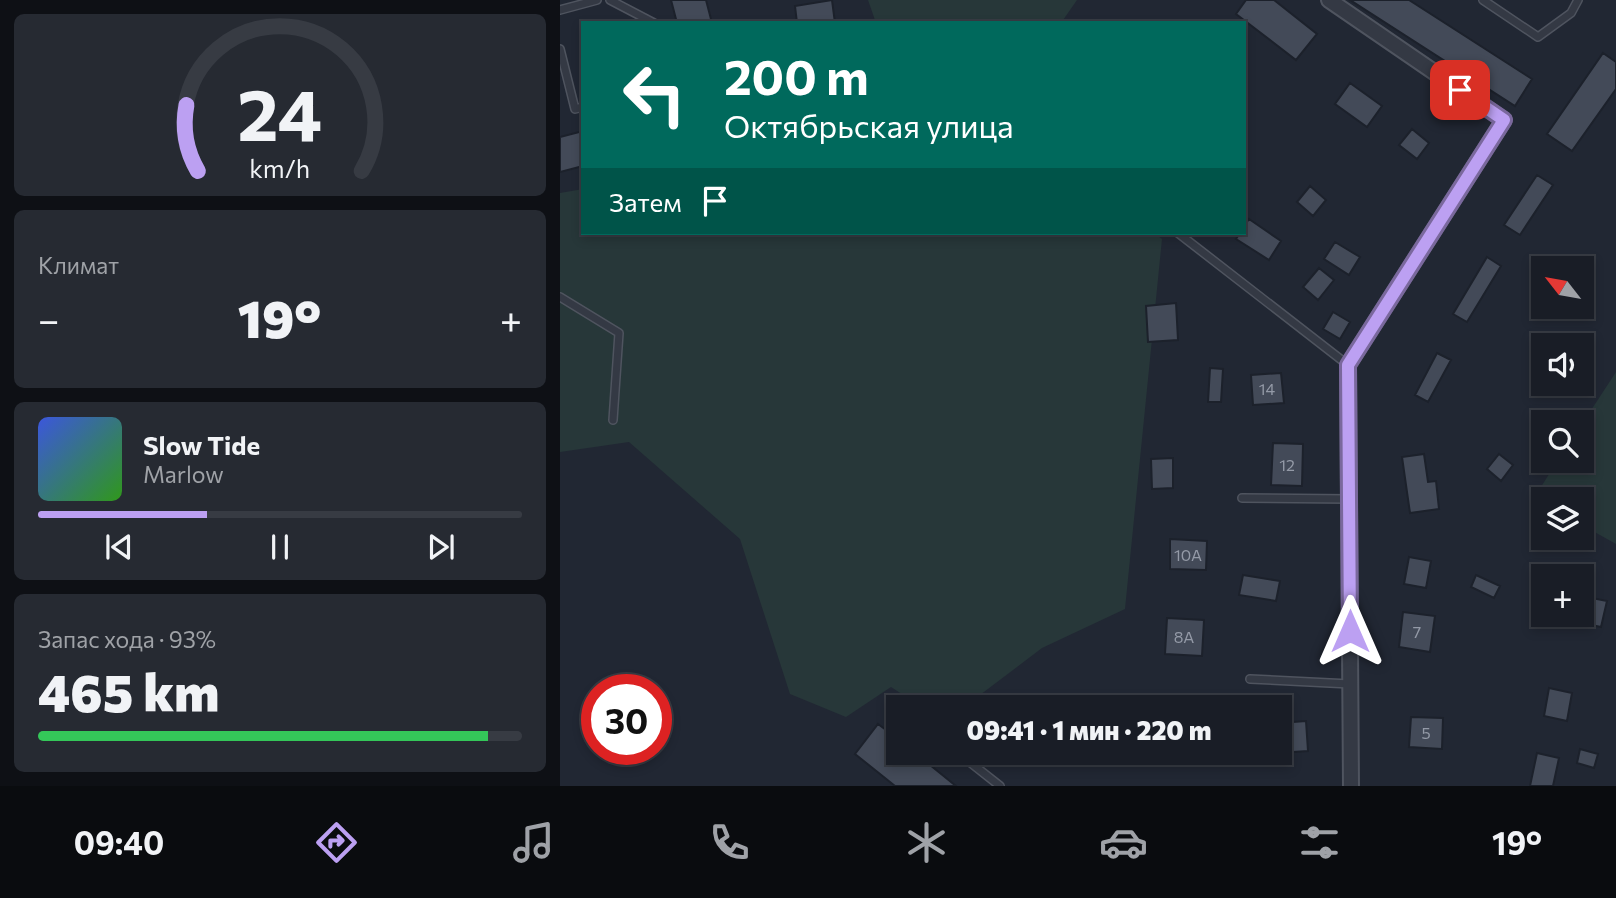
<!DOCTYPE html>
<html lang="ru">
<head>
<meta charset="utf-8">
<style>
  :root { --surface:#191d26; --page:#262a32; --text:#f1f3f6; --muted:#9fa2a7; --line:#373b43; --accent:#bca0f2 }
  body { margin:0; font-family:Commissioner,sans-serif; background:var(--page); color:var(--text); height:100vh; display:flex; flex-direction:column; font-size:26px; white-space:nowrap }
  * { box-sizing:border-box; margin:0 }
  p { font-size:23px; color:var(--muted) }
  .icon { flex:none; width:38px; height:38px; fill:none; stroke:currentColor; stroke-width:2; stroke-linecap:round; stroke-linejoin:round }
  .map { position:relative; flex:1; overflow:hidden }
  .side { display:flex; flex-direction:column; gap:14px; padding:14px; background:#0e1015; width:560px }
  .side>* { flex:none }
  .hud { position:absolute; left:21px; top:21px; width:665px; height:214px; border-radius:0px; box-shadow:0 4px 10px #0003,0 0 0 2px var(--line); background:#00695c; color:#fff; overflow:hidden }
  .needle { width:46px; rotate:301deg }
  .controls { position:absolute; left:971px; top:256px; display:grid; gap:14px }
  .controls a { display:grid; place-items:center; width:63px; height:63px; border-radius:0px; background:var(--surface); box-shadow:0 4px 10px #0003,0 0 0 2px var(--line); font-size:35px }
  .speed { position:absolute; left:21px; top:674px; display:flex; gap:14px; font-size:35px; font-weight:700; text-align:center }
  .speed>* { display:grid; place-content:center; width:91px; height:91px; border-radius:50%; background:var(--surface); box-shadow:0 4px 10px #0003,0 0 0 2px var(--line); line-height:1 }
  .speed .limit { border:10px solid #d22; background:#fff; color:#111 }
  .pin { position:absolute; display:grid; place-items:center; width:60px; height:60px; color:#fff; margin:-30px; border-radius:14px; box-shadow:0 4px 10px #0006 }
  .me { position:absolute; width:77px; margin:-38px; rotate:0deg; stroke-linejoin:round; filter:drop-shadow(0 0 5px #0008) }
  .turn { display:flex; align-items:center; gap:24px; height:147px; padding:0 28px; font-size:32px }
  .turn .icon { width:91px; height:91px; stroke-width:2.5 }
  .turn b { display:block; font-size:49px; line-height:60px }
  .then { display:flex; align-items:center; height:66px; padding:0 28px; background:#0003; gap:14px; font-size:26px }
  .big { font-size:52px; font-weight:800; line-height:1.1 }
  .side .card { flex:1; display:flex; flex-direction:column; justify-content:center; gap:10px; min-width:0; padding:0 24px; border-radius:10px; background:var(--page) }
  .side .dial { align-items:center; gap:0 }
  .dial svg { height:182px; overflow:visible; fill:none; stroke:var(--line); stroke-width:7; stroke-linecap:round; text-anchor:middle }
  .dial text { fill:var(--text); stroke:none }
  .song { display:flex; align-items:center; gap:21px }
  .cover { width:84px; height:84px; border-radius:10px; background:linear-gradient(135deg,hsl(230 70% 55%),hsl(110 70% 35%)) }
  .played { height:7px; border-radius:4px; background:linear-gradient(90deg,var(--accent) 35%,var(--line) 35%) }
  .keys { display:flex; justify-content:space-around; direction:ltr }
  .heat { display:flex; justify-content:space-between; align-items:center; font-size:38px; direction:ltr }
  .charge { height:10px; border-radius:5px; background:linear-gradient(90deg,#34c759 93%,var(--line) 0) }
  .trip { position:absolute; left:326px; top:695px; width:406px; height:70px; border-radius:0px; background:var(--surface); box-shadow:0 4px 10px #0003,0 0 0 2px var(--line); font-weight:800; line-height:70px; text-align:center }
  .tab-bar { display:flex; height:112px; justify-content:space-around; align-items:center; background:#0a0c0f; color:var(--muted) }
  .tab-bar .icon { width:49px; height:49px }
  .tab-bar .active { color:var(--accent) }
  .tab-bar b { font-size:32px; color:var(--text) }
  main { display:flex; flex:1; min-height:0 }
  .map>svg:first-child { display:block }
  .green { fill:#273739 }
  .building { fill:#434a58; stroke:#1c212b; stroke-width:2 }
  .lines { fill:none; stroke-linecap:round; stroke-linejoin:round }
  .lane-casing { stroke:#4f545f; stroke-width:10 }
  .street-casing { stroke:#4f545f; stroke-width:18 }
  .lane { stroke:#343944; stroke-width:7 }
  .street { stroke:#343944; stroke-width:14 }
  .route-casing { stroke:#7a689d; stroke-width:18 }
  .route { stroke:#bca0f2; stroke-width:12 }
  .labels { text-anchor:middle; stroke-width:7; stroke-linejoin:round; paint-order:stroke }
  .number-label { font-size:16px; fill:#949aa7 }
</style>
</head>
<body>
<main>
<section class="side">
<div class="card dial"><svg viewBox="0 0 100 80">
<path d="M14 69A42 42 0 1 1 86 69"/>
<path d="M14 69A42 42 0 0 1 9 40" stroke="#bca0f2"/>
<text x="50" y="56" font-size="32" font-weight="700">24</text>
<text x="50" y="72" font-size="11">km/h</text>
</svg></div>
<div class="card"><p>Климат</p>
<div class="heat"><a>−</a><b class="big">19°</b><a>+</a></div>
</div>
<div class="card">
<div class="song"><i class="cover"></i><div><b>Slow Tide</b><p>Marlow</p></div></div>
<div class="played"></div>
<div class="keys"><svg class="icon" aria-label="previous" viewBox="0 0 24 24"><path d="M18 5L8 12l10 7zM5 5v14"/></svg><svg class="icon" aria-label="pause" viewBox="0 0 24 24"><path d="M8 5v14M16 5v14"/></svg><svg class="icon" aria-label="next" viewBox="0 0 24 24"><path d="M6 5l10 7-10 7zM19 5v14"/></svg></div>
</div>
<div class="card"><p>Запас хода · 93%</p><b class="big">465 km</b><div class="charge"></div></div>
</section>
<div class="map">
<svg width="1056" height="786" viewBox="0 0 1056 786">
  <rect width="100%" height="100%" fill="#212733"/>
  <path class="green" d="M308,0h209l-16,23h-185z
    M23,189v44h571l8,6 -37,370 -83,39 -78,59h-42l-31,-20 -45,30 -56,-23 -50,-155 -111,-97 -69,10v-259z
    M1056,372v172l-34,-19v-26h-38l-1,4 -9,-5 24,-38h24v-36z"/>
  <path class="building" d="M111,0h35l6,23h-35z
    M272,0l3,23h-38l-2,-17z
    M686,0h28l43,34 -21,26 -60,-46z
    M790,0h59l123,79 -17,27z
    M1043,53l13,9v27l-44,62 -25,-17z
    M790,83l32,23 -15,21 -32,-23z
    M852,129l17,14 -12,16 -18,-14z
    M23,131v35l-23,6v-35z
    M977,175l16,10 -33,50 -16,-10z
    M750,186l16,14 -13,16 -16,-14z
    M689,219l32,22 -12,19 -33,-21 4,-6h4v-7z
    M775,242l25,15 -11,18 -25,-16z
    M927,257l14,9 -34,56 -14,-8z
    M759,268l15,12 -16,20 -15,-13z
    M616,303l2,37 -30,2 -2,-36z
    M773,312l17,10 -10,17 -17,-10z
    M877,353l14,7 -23,42 -13,-7z
    M650,368l13,1 -2,33h-13z
    M721,373l3,30 -31,2 -2,-30z
    M713,443l30,1 -1,42 -31,-1z
    M864,454l4,28 8,-1 3,28 -29,4 -8,-56z
    M939,454l14,11 -12,16 -14,-12z
    M613,458v30l-21,1 -1,-30z
    M610,539l37,2 -1,29 -36,-1z
    M849,557l22,4 -5,27 -22,-4z
    M683,575l37,6 -4,20 -37,-6z
    M916,575l24,11 -6,12 -23,-11z
    M1022,596l25,5 -6,26 -29,-6 1,-7h9z
    M843,612l32,4 -5,36 -31,-5z
    M607,618l37,2 -2,36 -37,-2z
    M989,688l23,5 -5,28 -23,-5z
    M851,717l32,1 -1,31 -33,-2z
    M746,721l2,30 -45,3v-2h16v-29z
    M318,724l20,15v13h16l42,34h-61l-40,-32z
    M1020,749l18,5 -4,14 -17,-5z
    M977,753l22,5 -6,28h-23z"/>
  <g class="lines">
    <defs>
      <path id="lane" d="M50,0l44,23
        M923,0l55,37 33,-24 7,-13
        M0,10l37,-10
        M0,49l15,60 8,-2
        M618,233l170,132
        M0,297l59,36 -6,87
        M682,498l107,1
        M690,679l100,5
        M397,752l43,34"/>
      <path id="street" d="M769,0l175,120 -156,245 3,421"/>
    </defs>
    <use href="#lane" class="lane-casing"/>
    <use href="#street" class="street-casing"/>
    <use href="#lane" class="lane"/>
    <use href="#street" class="street"/>
  </g>
  <g class="lines">
    <defs>
      <path id="route" d="M790,631l-2,-266 156,-245 -44,-30"/>
    </defs>
    <use href="#route" class="route-casing"/>
    <use href="#route" class="route"/>
  </g>
  <g class="labels">
    <g class="number-label">
      <text x="707" y="395">14</text>
      <text x="727" y="471">12</text>
      <text x="628" y="561">10А</text>
      <text x="857" y="638">7</text>
      <text x="624" y="643">8А</text>
      <text x="866" y="739">5</text>
    </g>
  </g>
</svg>
<div class="controls">
<a><svg class="needle" viewBox="-14 -14 28 28"><path d="M0-13l5 13h-10z" fill="#e53935"/><path d="M0 13l5-13h-10z" fill="#9fa2a7"/></svg></a>
<a><svg class="icon" aria-label="sound" viewBox="0 0 24 24"><path d="M4 9h4l5-4v14l-5-4H4zM17 9q2 3 0 6"/></svg></a>
<a><svg class="icon" aria-label="search" viewBox="0 0 24 24"><circle cx="10" cy="10" r="6"/><path d="M15 15l6 6"/></svg></a>
<a><svg class="icon" aria-label="layers" viewBox="0 0 24 24"><path d="M12 4l9 5-9 5-9-5zM3 14l9 5 9-5"/></svg></a>
<a>+</a>
</div>
<div class="speed"><div class="limit">30</div></div>
<div class="pin" style="left:900px;top:90px;background:#d93025"><svg class="icon" aria-label="arrive" viewBox="0 0 24 24"><path d="M6 21V4h12l-3 4 3 4H6"/></svg></div>
<svg class="me" style="left:790px;top:631px" viewBox="-20 -20 40 40"><path d="M0-17L14 15 0 8-14 15z" fill="#bca0f2" stroke="#fff" stroke-width="4"/></svg>
<div class="trip">09:41 · 1 мин · 220 m</div>
<div class="hud">
<div class="turn"><svg class="icon" aria-label="left" viewBox="0 0 24 24"><path d="M17 20v-9H6M10 6l-5 5 5 5"/></svg><div><b>200 m</b>Октябрьская улица</div></div>
<div class="then">Затем<svg class="icon" aria-label="arrive" viewBox="0 0 24 24"><path d="M6 21V4h12l-3 4 3 4H6"/></svg></div>
</div>
</div>
</main>
<nav class="tab-bar">
<b>09:40</b>
<svg class="icon active" aria-label="directions" viewBox="0 0 24 24"><path d="M12 3l9 9-9 9-9-9zM9 14v-3h6M13 9l2 2-2 2"/></svg>
<svg class="icon" aria-label="music" viewBox="0 0 24 24"><path d="M9 18V5l10-2v13"/><circle cx="6" cy="18" r="3"/><circle cx="16" cy="16" r="3"/></svg>
<svg class="icon" aria-label="phone" viewBox="0 0 24 24"><path d="M5 4h4l2 5-3 2q2 4 5 5l2-3 5 2v4C11 20 4 13 5 4z"/></svg>
<svg class="icon" aria-label="climate" viewBox="0 0 24 24"><path d="M12 3v18M4 7l16 10M4 17L20 7"/></svg>
<svg class="icon" aria-label="car" viewBox="0 0 24 24"><path d="M5 17H2v-5l4-1 3-4h7l3 4 3 1v5h-3M9 17h6M6 11h13"/><circle cx="7" cy="17" r="2"/><circle cx="17" cy="17" r="2"/></svg>
<svg class="icon" aria-label="filters" viewBox="0 0 24 24"><path d="M4 7h16M4 17h16"/><circle cx="9" cy="7" r="2"/><circle cx="15" cy="17" r="2"/></svg>
<b>19°</b>
</nav>
</body>
</html>
